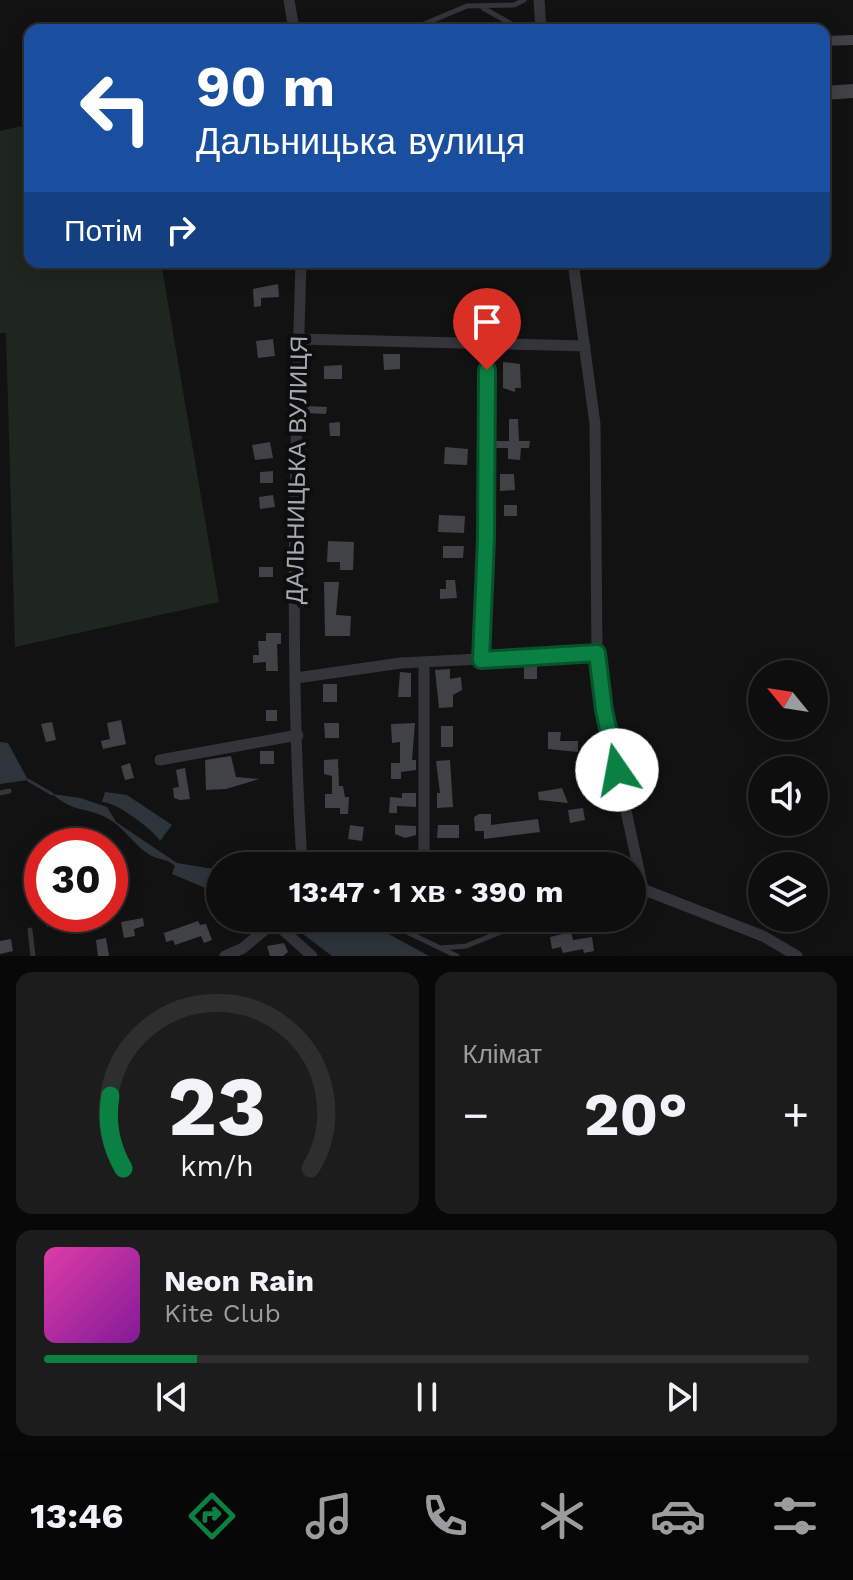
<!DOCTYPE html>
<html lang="uk">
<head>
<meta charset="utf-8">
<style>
  :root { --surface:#0e0e0e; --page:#1c1c1c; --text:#f1f3f6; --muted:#9b9c9e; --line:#2e2e2e; --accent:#0b8043 }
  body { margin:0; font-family:"Work Sans",sans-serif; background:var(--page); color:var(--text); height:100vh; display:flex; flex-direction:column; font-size:30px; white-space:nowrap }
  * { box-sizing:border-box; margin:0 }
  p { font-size:26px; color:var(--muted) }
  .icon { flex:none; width:44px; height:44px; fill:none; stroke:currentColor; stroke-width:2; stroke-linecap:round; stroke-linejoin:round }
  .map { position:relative; height:956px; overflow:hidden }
  .side { display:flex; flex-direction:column; gap:16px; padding:16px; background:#080808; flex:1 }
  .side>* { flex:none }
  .banner { position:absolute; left:24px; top:24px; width:806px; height:244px; border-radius:16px; box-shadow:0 4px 20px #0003,0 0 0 2px var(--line); background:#1a4fa0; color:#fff; overflow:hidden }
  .needle { width:52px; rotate:300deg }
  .tools { position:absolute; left:748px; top:660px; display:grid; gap:16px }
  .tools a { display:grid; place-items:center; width:80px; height:80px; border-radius:50%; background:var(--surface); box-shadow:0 4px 20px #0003,0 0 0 2px var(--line); font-size:40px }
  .speed { position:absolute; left:24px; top:828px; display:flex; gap:16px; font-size:40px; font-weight:700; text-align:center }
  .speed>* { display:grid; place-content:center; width:104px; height:104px; border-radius:50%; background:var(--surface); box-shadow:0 4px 20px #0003,0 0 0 2px var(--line); line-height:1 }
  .speed .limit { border:12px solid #d22; background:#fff; color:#111 }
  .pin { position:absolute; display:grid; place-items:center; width:68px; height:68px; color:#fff; margin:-82px -34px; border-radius:50% 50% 50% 0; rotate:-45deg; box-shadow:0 0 8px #0007 }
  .pin .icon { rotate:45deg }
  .me { position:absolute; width:88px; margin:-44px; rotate:348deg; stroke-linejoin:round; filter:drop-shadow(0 0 6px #0008) }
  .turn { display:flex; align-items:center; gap:28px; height:168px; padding:0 40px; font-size:36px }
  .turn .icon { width:104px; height:104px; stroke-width:2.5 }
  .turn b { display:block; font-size:56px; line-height:68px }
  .then { display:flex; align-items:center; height:76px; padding:0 40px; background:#0003; gap:16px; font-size:30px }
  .big { font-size:60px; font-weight:700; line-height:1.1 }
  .side .tile { flex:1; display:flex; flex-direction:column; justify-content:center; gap:12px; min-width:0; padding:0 28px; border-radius:16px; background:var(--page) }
  .side .dial { align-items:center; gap:0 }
  .dial svg { height:208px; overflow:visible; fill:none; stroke:var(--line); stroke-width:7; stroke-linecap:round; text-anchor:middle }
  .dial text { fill:var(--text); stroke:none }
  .song { display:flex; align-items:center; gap:24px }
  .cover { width:96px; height:96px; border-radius:12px; background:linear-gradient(135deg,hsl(320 70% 55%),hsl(290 70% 35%)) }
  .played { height:8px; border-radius:4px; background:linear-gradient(90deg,var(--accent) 20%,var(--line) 20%) }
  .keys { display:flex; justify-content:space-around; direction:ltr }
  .heat { display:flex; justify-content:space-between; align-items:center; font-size:44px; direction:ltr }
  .side .tiles { flex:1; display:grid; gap:16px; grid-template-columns:1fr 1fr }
  .tile:last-child { grid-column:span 2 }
  .trip { position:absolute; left:206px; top:852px; width:440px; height:80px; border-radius:40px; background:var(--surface); box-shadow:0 4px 20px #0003,0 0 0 2px var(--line); font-weight:700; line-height:80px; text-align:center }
  .tabs { display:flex; height:128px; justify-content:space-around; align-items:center; background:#060606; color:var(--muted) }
  .tabs .icon { width:56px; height:56px }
  .tabs .selected { color:var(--accent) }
  .tabs b { font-size:36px; color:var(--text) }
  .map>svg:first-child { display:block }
  .green { fill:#1f261f }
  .water { fill:#2d353b }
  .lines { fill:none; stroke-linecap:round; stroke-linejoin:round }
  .stream { stroke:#2d353b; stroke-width:3 }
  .building { fill:#414246 }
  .lane { stroke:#343538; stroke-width:5 }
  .street { stroke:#343538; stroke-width:11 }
  .route-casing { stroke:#07532c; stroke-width:20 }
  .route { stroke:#0b8043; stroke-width:14 }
  .labels { text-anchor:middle; stroke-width:8; stroke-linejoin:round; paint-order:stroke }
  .street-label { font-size:24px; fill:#a5aab3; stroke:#0d0d0e }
</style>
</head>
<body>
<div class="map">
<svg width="853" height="956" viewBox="0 0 853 956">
  <rect width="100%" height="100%" fill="#121213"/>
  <path class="green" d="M30,124v138h131l58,340 -204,45 -9,-314h-6v-202z"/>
  <path class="water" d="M0,742l8,1 20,37 -28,4z
    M105,792l22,3 45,30 -12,16c-6,-11 -45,-40 -58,-39z
    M52,794l28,4 27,9 9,15 61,41 43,7v24l-48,-20 3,-8c-7,-7 -15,-6 -23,-10 -18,-9 -29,-32 -49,-40 -23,-10 -27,-3 -51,-22z
    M298,918h61l70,38h-97l-33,-25z"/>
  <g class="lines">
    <path class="stream" d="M28,780l24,14"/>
  </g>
  <path class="building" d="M853,35v10l-29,1v-10z
    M853,84v14l-29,2v-14z
    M278,284l1,13 -18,1v8l-7,1 -1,-18z
    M273,339l2,17 -17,2 -2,-17z
    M383,354h17v15l-16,1z
    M503,362l17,2 1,24h-6v4l-12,-4z
    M342,365v14h-18v-13z
    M305,406l22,1 -1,7 -21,-1z
    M509,419h9l1,22h11l-1,7h-8l-1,12 -12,-1v-11h-13v-7h14z
    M340,422v14h-10l-1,-13z
    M270,442l3,16 -18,2 -3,-15z
    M445,447l23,2 -1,16 -23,-1z
    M273,471v12h-13v-11z
    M500,474h14l1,16 -15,1z
    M273,495l2,12 -15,2 -1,-12z
    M504,505h13v11h-13z
    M439,515l26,1 -1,17 -26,-1z
    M328,541l26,1 -1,28h-13v-8h-13z
    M443,546h21l-1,12h-20z
    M259,567h14v10h-14z
    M446,580h9l2,18 -17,1v-10h6z
    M324,582h15l-3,33 15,1 -1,20h-25z
    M266,633h15v11h-4l1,27h-12v-9l-13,1v-8h6l-1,-14h8z
    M524,665h13v14h-13z
    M450,669v10l11,-2 1,13 -9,5v12l-14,1 -4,-38z
    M400,672l11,1v24h-13z
    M323,684h14v18h-14z
    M266,710h11v11h-11z
    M121,720l5,24 -23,5 -2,-8 9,-2 -3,-16z
    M52,722l4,18 -10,2 -5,-18z
    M324,723h15v15h-14z
    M415,723l-3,37h4v10l-15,2v7h-10v-16h9v-21l-8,1 -1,-19z
    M441,726h12v21h-12z
    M548,732h13l-1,9h18v11l-30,-3z
    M260,751h14v13h-14z
    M601,753l1,7 -9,2v6l-14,2 -2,-13z
    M231,756l5,21 23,2 -33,10 -20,1 -1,-30z
    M338,759l1,27h4l2,11h4l-1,17h-8v-6h-15v-14h7v-18l-8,-2v-14z
    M450,760l3,47 -16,1v-15h3l-4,-32z
    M130,763l4,15 -9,2 -4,-14z
    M185,768l5,31 -10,1 -6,-2 -1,-10 6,-1 -3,-17z
    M655,779l1,8 -15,3 -2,-9z
    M562,788l6,15 -29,-3 -1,-8z
    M402,793h14v14l-19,-1v7h-8l1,-16 12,1z
    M583,808l2,12 -15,3 -2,-13z
    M479,814h12v11l47,-6 2,13 -56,7v-8h-9l-1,-14z
    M350,825l14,2 -2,14 -14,-2z
    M395,825l21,1v9l-11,3 -10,-4z
    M438,825h21v13h-22z
    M44,914h13l2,11 -12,2z
    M143,918l1,8 -10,3 1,7 -11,2 -3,-16z
    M198,921l2,4 6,-1 6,16 -8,3 -3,-7 -26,9 -2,-5 -7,2 -2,-9z
    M571,932l2,8 19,-3 2,14 -10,2 -1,-4 -20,4 -2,-6 -9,2 -2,-12z
    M106,938l3,18h-11l-2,-16z
    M11,939l2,12 -13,3v-13z
    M284,943l4,9 -5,4h-13l-3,-10z"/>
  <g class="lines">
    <path class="lane" d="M483,8l39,22
      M410,30l57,-24 47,-1 10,-5
      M0,793l9,-2
      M632,898l11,-9
      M378,918l79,38
      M30,930l3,26
      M441,948l25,-2 35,-14 62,-14"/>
    <path class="street" d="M289,0l5,30
      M539,0l2,30
      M301,262c-6,199 -12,400 1,599l8,5
      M573,262l22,162 2,229 7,57 39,179
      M299,339l286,7
      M481,660l5,-121 1,-197
      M296,678l105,-15 196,-10
      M160,760l138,-25
      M424,866v-202
      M500,866l32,-5 43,5
      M632,885l131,51 34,20
      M275,923l37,33
      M225,956l18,-8 36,-30"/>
  </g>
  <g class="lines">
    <defs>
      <path id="route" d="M487,370l-1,169 -5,121 116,-7 7,57 13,60"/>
    </defs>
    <use href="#route" class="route-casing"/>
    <use href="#route" class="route"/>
  </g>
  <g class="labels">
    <g class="street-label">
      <text transform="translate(297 470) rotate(-89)" y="8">ДАЛЬНИЦЬКА ВУЛИЦЯ</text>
    </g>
  </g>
</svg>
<div class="tools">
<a><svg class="needle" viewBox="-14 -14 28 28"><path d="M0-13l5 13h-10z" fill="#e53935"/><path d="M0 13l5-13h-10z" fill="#9b9c9e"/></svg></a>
<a><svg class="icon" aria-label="sound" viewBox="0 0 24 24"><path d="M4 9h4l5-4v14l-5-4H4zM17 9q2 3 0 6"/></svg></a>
<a><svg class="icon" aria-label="layers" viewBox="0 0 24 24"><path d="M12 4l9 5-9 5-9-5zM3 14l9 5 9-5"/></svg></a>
</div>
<div class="speed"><div class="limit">30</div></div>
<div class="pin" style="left:487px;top:370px;background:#d93025"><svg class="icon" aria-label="arrive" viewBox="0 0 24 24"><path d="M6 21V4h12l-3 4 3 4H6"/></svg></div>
<svg class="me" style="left:617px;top:770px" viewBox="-20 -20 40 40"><circle r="19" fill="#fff"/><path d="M0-13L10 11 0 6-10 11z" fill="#0b8043"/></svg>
<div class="trip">13:47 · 1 хв · 390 m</div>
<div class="banner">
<div class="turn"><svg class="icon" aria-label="left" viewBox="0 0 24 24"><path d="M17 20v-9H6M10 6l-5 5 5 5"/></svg><div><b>90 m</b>Дальницька вулиця</div></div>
<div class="then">Потім<svg class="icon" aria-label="right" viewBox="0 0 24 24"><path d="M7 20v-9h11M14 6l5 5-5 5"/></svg></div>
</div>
</div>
<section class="side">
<div class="tiles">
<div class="tile dial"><svg viewBox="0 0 100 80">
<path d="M14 69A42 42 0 1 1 86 69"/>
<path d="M14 69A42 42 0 0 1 9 41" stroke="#0b8043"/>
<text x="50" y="56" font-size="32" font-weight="700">23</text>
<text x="50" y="72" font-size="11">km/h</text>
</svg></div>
<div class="tile"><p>Клімат</p>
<div class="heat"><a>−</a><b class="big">20°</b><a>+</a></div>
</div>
<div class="tile">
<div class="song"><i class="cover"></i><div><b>Neon Rain</b><p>Kite Club</p></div></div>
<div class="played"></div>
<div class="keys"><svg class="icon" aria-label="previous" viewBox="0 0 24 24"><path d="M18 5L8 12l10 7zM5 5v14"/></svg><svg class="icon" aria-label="pause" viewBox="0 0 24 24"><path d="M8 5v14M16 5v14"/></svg><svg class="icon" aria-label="next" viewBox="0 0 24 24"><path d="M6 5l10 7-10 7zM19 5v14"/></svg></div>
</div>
</div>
</section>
<nav class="tabs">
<b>13:46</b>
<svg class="icon selected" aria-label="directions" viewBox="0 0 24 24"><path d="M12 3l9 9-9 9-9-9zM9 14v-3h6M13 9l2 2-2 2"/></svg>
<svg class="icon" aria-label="music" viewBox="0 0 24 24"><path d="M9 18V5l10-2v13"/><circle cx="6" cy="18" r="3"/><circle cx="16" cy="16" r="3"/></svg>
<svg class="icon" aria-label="phone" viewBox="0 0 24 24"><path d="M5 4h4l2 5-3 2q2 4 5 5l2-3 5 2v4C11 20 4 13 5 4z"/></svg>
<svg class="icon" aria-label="climate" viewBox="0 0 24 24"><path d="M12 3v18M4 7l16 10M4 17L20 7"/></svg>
<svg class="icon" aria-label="car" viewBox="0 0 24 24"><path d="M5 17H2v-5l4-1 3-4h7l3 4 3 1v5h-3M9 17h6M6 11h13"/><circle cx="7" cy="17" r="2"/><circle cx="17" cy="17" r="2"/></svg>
<svg class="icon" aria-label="filters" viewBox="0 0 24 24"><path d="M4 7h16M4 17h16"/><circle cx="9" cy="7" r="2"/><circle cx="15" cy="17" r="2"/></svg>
</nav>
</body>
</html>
